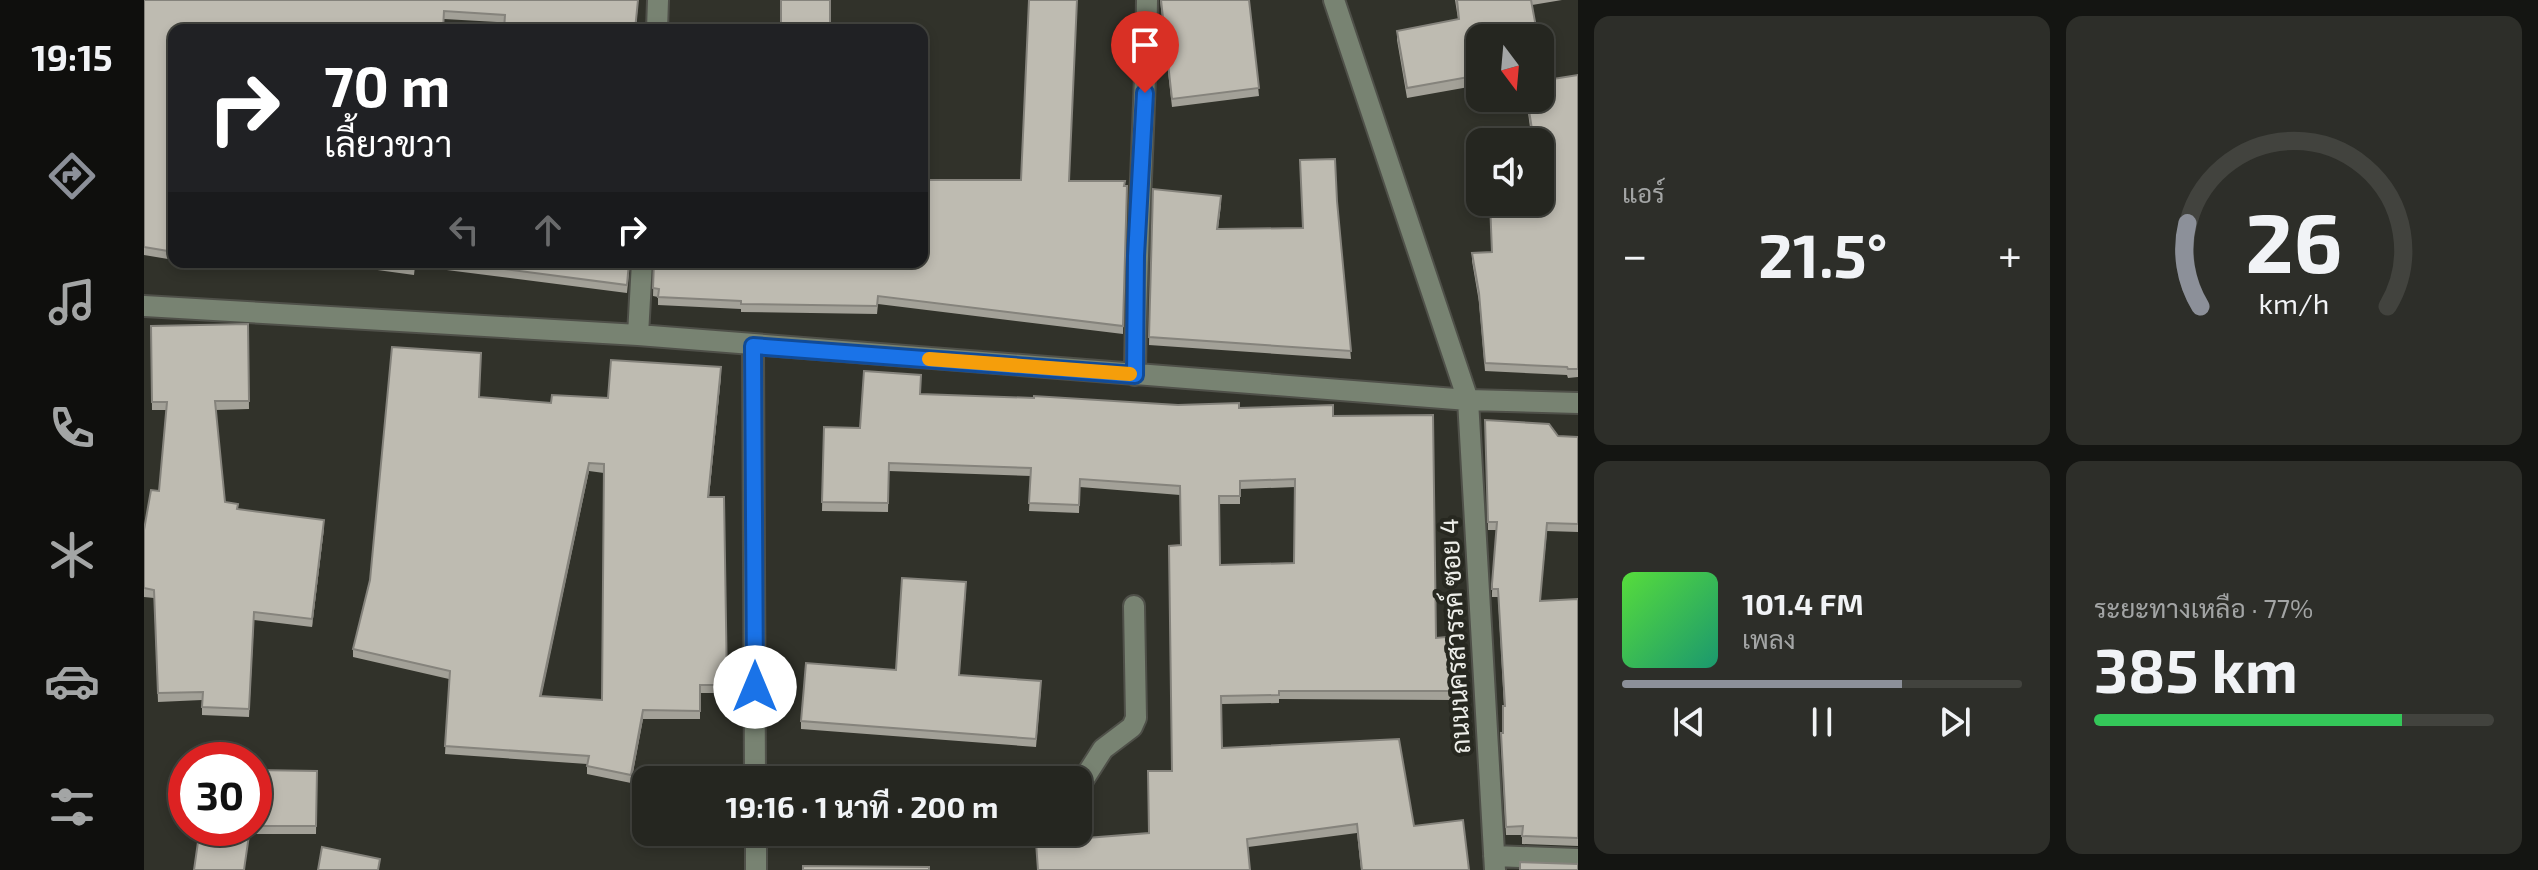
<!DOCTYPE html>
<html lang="th">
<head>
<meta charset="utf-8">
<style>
  :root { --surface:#252620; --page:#2d2e29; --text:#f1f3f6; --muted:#a3a5a5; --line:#42433e; --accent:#8c9099 }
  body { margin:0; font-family:"Exo 2",Sarabun,sans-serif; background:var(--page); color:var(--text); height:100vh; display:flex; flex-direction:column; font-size:30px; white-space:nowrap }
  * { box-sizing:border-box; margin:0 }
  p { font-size:26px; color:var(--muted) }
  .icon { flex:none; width:44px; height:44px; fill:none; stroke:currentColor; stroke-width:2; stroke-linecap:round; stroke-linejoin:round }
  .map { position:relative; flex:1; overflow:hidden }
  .sheet { display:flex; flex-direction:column; gap:16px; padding:16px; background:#141512; width:960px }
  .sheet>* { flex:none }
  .hud { position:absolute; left:24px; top:24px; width:760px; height:244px; border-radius:16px; box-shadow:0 4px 12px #0003,0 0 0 2px var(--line); background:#202124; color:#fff; overflow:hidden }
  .needle { width:52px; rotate:164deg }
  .tools { position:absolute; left:1322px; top:24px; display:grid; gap:16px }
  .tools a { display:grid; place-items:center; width:88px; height:88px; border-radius:16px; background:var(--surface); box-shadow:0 4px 12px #0003,0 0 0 2px var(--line); font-size:40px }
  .speed { position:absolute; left:24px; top:742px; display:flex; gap:16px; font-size:40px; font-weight:700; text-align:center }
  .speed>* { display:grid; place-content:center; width:104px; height:104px; border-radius:50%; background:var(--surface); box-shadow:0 4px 12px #0003,0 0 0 2px var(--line); line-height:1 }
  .speed .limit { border:12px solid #d22; background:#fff; color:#111 }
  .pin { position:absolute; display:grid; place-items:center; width:68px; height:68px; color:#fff; margin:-82px -34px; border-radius:50% 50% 50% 0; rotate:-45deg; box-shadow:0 0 8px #0007 }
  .pin .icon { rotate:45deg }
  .me { position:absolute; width:88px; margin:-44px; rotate:0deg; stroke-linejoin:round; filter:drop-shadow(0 0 6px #0008) }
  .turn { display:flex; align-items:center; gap:28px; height:168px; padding:0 24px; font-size:36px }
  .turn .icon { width:104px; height:104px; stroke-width:2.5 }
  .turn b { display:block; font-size:56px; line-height:68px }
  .lanes { display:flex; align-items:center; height:76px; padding:0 24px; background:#0003; justify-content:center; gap:40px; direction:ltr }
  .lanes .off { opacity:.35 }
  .big { font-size:60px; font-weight:700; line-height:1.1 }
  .sheet .tile { flex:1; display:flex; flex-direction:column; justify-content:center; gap:12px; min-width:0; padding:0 28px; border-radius:16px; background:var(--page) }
  .sheet .dial { align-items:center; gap:0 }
  .dial svg { height:208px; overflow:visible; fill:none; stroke:var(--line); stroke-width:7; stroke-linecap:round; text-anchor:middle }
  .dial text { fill:var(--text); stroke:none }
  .song { display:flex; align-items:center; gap:24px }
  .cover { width:96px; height:96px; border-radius:12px; background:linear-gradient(135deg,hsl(110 70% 55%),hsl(160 70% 35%)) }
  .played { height:8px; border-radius:4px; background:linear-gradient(90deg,var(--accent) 70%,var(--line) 70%) }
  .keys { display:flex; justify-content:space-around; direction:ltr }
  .heat { display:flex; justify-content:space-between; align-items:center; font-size:44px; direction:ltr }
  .charge { height:12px; border-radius:6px; background:linear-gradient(90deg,#34c759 77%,var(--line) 0) }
  .sheet .tiles { flex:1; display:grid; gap:16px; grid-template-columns:repeat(2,1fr) }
  .trip { position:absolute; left:488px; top:766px; width:460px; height:80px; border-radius:16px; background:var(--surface); box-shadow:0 4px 12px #0003,0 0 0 2px var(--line); font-weight:700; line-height:80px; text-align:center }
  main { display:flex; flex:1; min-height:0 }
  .dock { display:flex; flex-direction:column; width:144px; justify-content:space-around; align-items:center; background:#0f0f0d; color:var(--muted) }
  .dock .icon { width:56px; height:56px }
  .dock .current { color:var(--accent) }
  .dock b { font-size:36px; color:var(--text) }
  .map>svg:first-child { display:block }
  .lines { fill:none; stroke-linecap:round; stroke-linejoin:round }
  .minor-casing { stroke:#4f5049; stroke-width:24 }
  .minor { stroke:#788372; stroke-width:20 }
  .wall { fill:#a3a198; fill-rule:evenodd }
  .shaded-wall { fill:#85837c }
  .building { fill:#bebbb1; stroke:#85837c; stroke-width:2; fill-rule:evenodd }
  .route-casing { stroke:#114b97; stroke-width:20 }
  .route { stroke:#1a73e8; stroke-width:14 }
  .slow { stroke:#f59e0b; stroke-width:14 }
  .labels { text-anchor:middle; stroke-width:8; stroke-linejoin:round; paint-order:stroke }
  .street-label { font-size:26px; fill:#edeee9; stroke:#272820 }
</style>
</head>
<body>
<main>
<nav class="dock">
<b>19:15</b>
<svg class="icon current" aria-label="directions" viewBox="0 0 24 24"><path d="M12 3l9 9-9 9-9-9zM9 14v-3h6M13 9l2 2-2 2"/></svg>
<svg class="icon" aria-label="music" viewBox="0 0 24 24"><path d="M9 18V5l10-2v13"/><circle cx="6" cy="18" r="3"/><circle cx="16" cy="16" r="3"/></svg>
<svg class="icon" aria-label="phone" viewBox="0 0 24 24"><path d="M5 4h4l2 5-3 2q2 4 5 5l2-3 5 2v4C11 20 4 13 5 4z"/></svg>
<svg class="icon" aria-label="climate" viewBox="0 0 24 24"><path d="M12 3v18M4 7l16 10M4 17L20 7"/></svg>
<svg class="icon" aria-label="car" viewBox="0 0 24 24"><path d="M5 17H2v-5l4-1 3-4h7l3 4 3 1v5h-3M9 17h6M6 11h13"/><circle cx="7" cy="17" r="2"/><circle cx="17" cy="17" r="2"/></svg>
<svg class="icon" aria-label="filters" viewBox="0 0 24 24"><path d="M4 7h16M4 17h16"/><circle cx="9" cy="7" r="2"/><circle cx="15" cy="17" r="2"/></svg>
</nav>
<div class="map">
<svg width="1434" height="870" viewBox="0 0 1434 870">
  <rect width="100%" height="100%" fill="#31322a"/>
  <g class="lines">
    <defs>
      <path id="minor" d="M1190,0l134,400 27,470
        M513,30l1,-30
        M0,306l494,29 830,65 110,3
        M494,335l4,-73
        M609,346l2,434
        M991,375c1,-125 10,-250 12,-375
        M934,788l25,-39 29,-22 4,-9 -2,-112
        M612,832v38
        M1350,856l84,3"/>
    </defs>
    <use href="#minor" class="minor-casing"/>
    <use href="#minor" class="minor"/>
  </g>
  <path class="wall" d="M0,0h494l-2,30 -192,-11 -270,11v230l-30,-5z
    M686,0v30h-49z
    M1016,0h89l10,96 -87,11z
    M1311,0h107l-30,5 -52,33v47l-73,13 -10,-58v-9l61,-12z
    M1396,50l3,14v10h-3z
    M1434,75v302l-10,1 -1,-3 -82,-4 -6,-69 -7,-41v-8l19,-1 49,-50v-60h-8l-6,-44h14z
    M926,181h55l-2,153 -245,-30 -1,10 -136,-2v-3l-83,-4v-8l-5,-1 1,-34z
    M1009,189l68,16 -3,24 85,-1 34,-27 14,158 -202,-14z
    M137,262h33v3z
    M175,262h311l-3,31 -212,-27 -1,9z
    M104,324l1,85 -33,1 9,92 13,7 86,19 -12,99 -58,-7 -5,97 -47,-2v-15l-44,2 -4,-104 -10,-1v-67l15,-39 7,-81h-14l-1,-84z
    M577,376l-12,121h15l3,196h-27v26h-57l-12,64 -44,-9v-10l-142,-10 4,-75 -96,-22v-8l126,-252 72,6 57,-5zM445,471l15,2 -2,227 -61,-4z
    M1034,405l61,3 94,8 103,222 17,53v9l-174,-1v4l-57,1v44l192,78 55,44h-108l-4,-37 -109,14 -99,-14 23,-62 9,-226 -1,-50 -100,-8 -1,26 -50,-2 2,-35 -142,-5 -1,41 -66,-1 2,-84 36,1zM1151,487l-1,76 -74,2 -1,-61h21v-15z
    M1341,420l73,16 20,1v95l-31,-1 -7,70 38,-2v247l-56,-2v-9h-16l-5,-94 2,-8 1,-27 -6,-109h-6v-5l5,-62h-9z
    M822,590l-7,85 82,14 -5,58 -235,-18v-8l95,-51z
    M110,770l63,1 -1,63h-66l-50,-6h54z"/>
  <path class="shaded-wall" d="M577,367v9l-13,130v-9z
    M445,463v8l-49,233v-8z
    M180,520v8l-12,99v-8z
    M499,710v9l-12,64v-8z"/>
  <path class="building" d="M0,0h494l-3,30h-131l1,-15 -61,-4 -1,19h-269v222l-30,-5z
    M637,0h49v25l-16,1v4h-33z
    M885,0h48l-8,181h56l-1,5h3l-4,140 -245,-30 -1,10 -136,-2v-3l-83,-4 1,-8 -6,-1 1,-26h268v-82h99z
    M1017,0h88l10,88 -87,11z
    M1313,0h74l7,38h-58v37l-73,13 -10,-57 62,-12z
    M1434,75v294h-10l-1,-2 -82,-4 -6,-70 -7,-40 20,-1 -2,-50h50v-60h-6l-7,-44h13v-17z
    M1191,159l2,42 14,150 -202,-14 4,-148 68,7 -4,33 86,-1 -3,-68z
    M237,262h33v4z
    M306,262h179l-2,23z
    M104,324l1,77h-34l10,101 13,2 -1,5 87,11 -12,99 -58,-7 -5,97 -47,-2 1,-15 -45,1 -4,-103 -10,-2v-58l7,-40 8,1 8,-89h-15l-1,-76z
    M248,347l89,6 -2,44 72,6 1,-8 56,3 3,-38 110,7 -13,130h16l3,188h-27v26l-57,-1 -12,65 -44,-9 2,-10 -144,-10 5,-75 -97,-22 17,-69zM445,463l15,1 -2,236 -62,-4z
    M720,371l57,4 -1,19 114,4v-2l144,9 61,-2v5l94,-3v11l100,-1 3,223 10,-1 7,54h-174v4l-58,1 1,52 177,-9 15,87 49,-6 6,50h-107l-5,-46 -110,15 3,31h-212l-2,-28 113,-9 -1,-62h24l-3,-225 12,-1 -1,-59 -100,-7 -1,26 -50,-2 2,-35 -142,-5 -1,40 -66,-1 2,-75 36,1zM1151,479l-1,84 -74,2 -1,-69h21v-15z
    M1341,420l64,4 9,12 20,1v87l-31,-1 -7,78 38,-2v239l-56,-2 1,-10 -17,1 -5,-94h2v-27h2l-7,-117h-6v-5l5,-62h-9z
    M758,578l64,4 -7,93 82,6 -5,58 -235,-18 5,-58 90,7z
    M110,770l63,1 -1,55h-62z
    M56,828h50l-6,42h-50z
    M178,847l58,12 -2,11h-60z
    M1376,862l58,2v6h-58z
    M659,866l126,1v3h-126z"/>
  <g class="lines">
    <defs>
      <path id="route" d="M611,687l-2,-341 382,29 1,-119 9,-163"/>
    </defs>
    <use href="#route" class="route-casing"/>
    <use href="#route" class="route"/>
    <path class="slow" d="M785,359l201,15"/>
  </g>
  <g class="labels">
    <g class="street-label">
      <text transform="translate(1311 636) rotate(-93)" y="9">ถนนนครสวรรค์ ซอย 4</text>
    </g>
  </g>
</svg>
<div class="tools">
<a><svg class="needle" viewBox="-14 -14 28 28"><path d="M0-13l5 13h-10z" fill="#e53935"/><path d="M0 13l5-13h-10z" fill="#a3a5a5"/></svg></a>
<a><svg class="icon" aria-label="sound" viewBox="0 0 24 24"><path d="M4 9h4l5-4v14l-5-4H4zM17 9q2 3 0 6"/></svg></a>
</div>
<div class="speed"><div class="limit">30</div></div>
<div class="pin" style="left:1001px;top:93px;background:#d93025"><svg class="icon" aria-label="arrive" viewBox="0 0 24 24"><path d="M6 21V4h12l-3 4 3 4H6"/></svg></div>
<svg class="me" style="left:611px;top:687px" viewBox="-20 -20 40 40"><circle r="19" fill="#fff"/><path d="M0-13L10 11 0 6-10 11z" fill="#1a73e8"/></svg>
<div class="trip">19:16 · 1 นาที · 200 m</div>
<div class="hud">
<div class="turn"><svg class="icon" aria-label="right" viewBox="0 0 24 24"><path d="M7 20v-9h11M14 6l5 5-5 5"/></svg><div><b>70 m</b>เลี้ยวขวา</div></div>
<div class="lanes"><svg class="icon off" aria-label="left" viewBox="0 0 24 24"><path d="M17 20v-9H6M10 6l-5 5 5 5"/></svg><svg class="icon off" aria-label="ahead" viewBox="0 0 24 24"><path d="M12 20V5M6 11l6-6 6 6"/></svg><svg class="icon" aria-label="right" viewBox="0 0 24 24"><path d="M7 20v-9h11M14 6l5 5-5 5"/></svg></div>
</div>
</div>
<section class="sheet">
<div class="tiles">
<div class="tile"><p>แอร์</p>
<div class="heat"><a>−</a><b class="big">21.5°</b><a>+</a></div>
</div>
<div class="tile dial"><svg viewBox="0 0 100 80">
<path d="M14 69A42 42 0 1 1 86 69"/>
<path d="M14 69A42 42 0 0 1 9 37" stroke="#8c9099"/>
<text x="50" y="56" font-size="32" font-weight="700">26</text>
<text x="50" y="72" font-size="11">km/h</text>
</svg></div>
<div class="tile">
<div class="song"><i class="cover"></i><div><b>101.4 FM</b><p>เพลง</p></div></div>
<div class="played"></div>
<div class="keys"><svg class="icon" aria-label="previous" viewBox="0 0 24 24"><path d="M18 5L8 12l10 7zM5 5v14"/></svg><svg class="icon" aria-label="pause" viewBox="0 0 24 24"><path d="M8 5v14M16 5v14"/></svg><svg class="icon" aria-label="next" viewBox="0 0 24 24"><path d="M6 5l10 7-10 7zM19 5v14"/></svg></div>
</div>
<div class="tile"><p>ระยะทางเหลือ · 77%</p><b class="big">385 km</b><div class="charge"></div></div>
</div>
</section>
</main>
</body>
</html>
